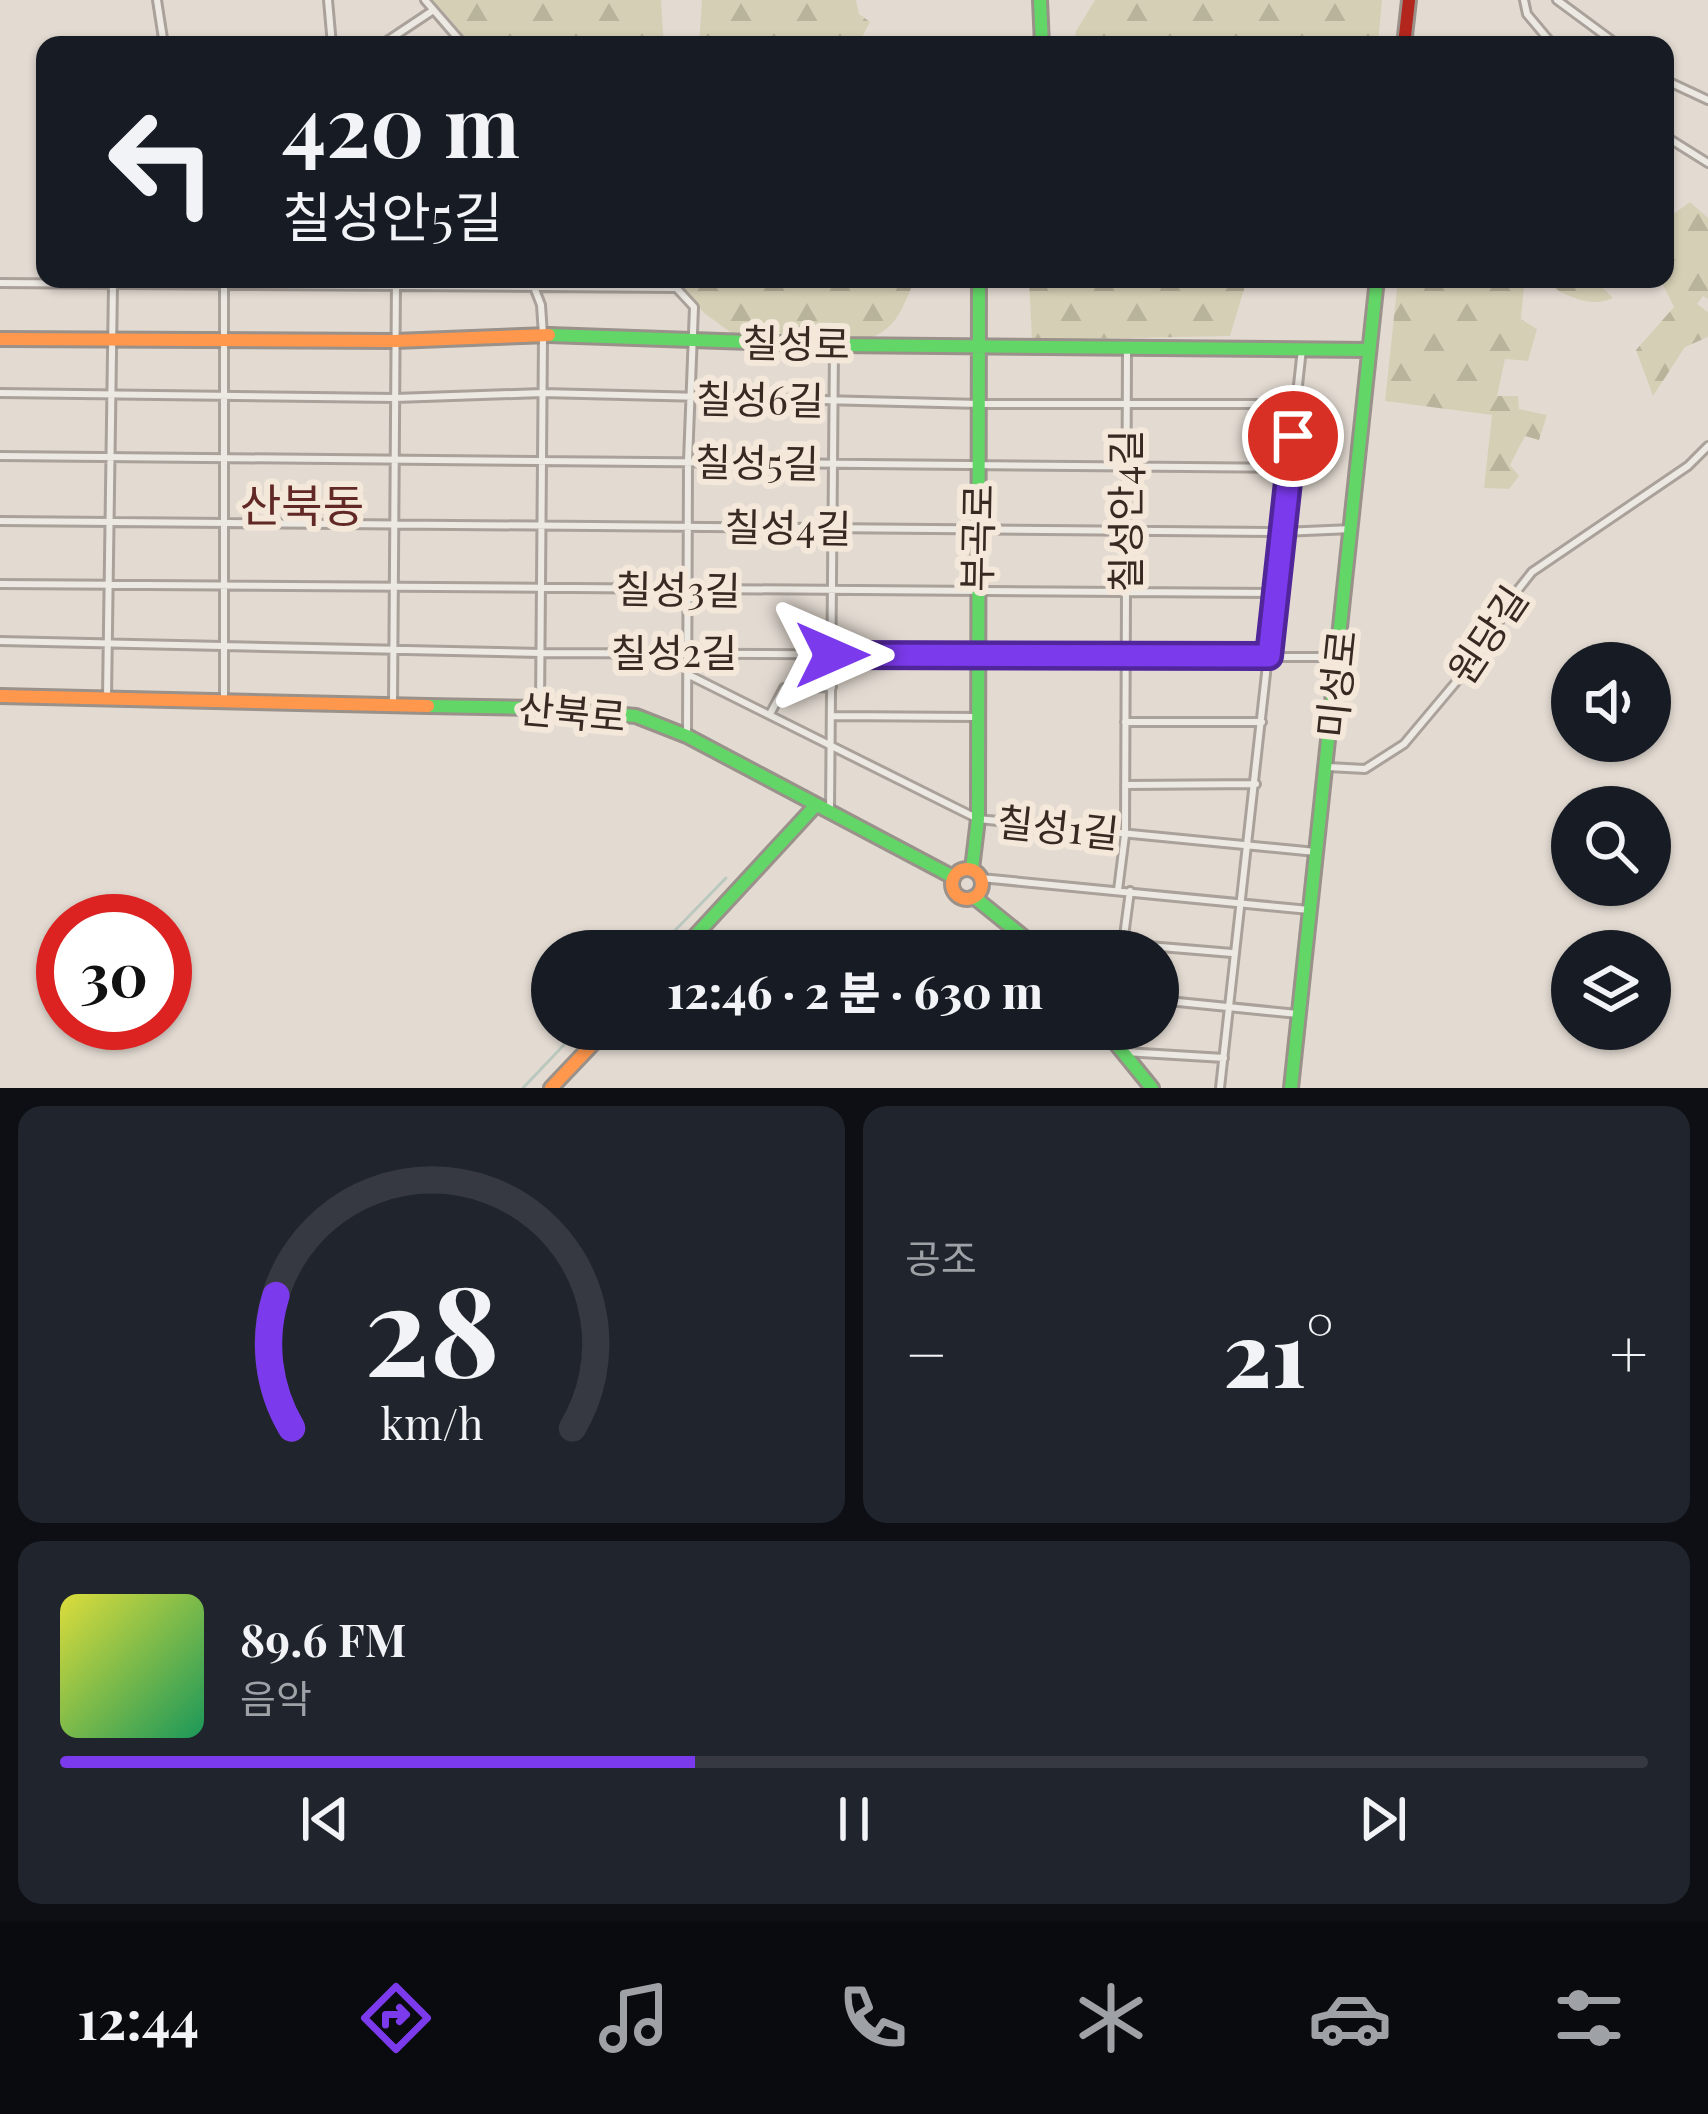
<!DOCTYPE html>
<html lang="ko">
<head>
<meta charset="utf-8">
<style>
  :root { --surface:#171b24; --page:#20242c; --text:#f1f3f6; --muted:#9ea1a6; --line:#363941; --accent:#7c3aed }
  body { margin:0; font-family:"Playfair Display","Noto Sans KR",serif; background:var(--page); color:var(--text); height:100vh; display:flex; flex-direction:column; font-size:45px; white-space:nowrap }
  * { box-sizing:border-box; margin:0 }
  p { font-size:39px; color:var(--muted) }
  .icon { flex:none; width:66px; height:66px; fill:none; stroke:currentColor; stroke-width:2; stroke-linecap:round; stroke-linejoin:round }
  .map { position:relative; height:1088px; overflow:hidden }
  .panel { display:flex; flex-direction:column; gap:18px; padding:18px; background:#0d0f14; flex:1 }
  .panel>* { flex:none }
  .top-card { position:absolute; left:36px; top:36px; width:1638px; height:252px; border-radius:24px; box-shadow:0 3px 9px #0004; background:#171b24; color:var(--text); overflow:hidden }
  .tools { position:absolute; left:1551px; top:642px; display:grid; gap:24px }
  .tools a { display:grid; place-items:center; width:120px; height:120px; border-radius:50%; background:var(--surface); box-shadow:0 3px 9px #0004; font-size:60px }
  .speed { position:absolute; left:36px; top:894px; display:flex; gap:24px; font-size:60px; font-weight:700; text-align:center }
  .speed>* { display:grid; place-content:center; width:156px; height:156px; border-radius:50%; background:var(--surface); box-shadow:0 3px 9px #0004; line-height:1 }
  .speed .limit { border:18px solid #d22; background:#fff; color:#111 }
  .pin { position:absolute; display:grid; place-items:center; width:102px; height:102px; color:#fff; margin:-51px; border:6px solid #fff; border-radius:50%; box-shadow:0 3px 12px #0007 }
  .me { position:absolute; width:132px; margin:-66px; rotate:90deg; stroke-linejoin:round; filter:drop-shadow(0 0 9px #0008) }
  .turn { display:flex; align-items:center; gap:42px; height:252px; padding:0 48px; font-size:54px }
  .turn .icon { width:156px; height:156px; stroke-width:2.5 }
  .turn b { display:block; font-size:84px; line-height:102px }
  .big { font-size:90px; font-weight:800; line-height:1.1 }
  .panel .tile { flex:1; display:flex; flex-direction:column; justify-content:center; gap:18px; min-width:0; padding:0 42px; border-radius:24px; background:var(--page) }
  .panel .dial { align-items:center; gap:0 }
  .dial svg { height:312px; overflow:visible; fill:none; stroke:var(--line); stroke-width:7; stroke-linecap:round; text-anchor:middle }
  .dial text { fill:var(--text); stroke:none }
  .song { display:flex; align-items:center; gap:36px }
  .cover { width:144px; height:144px; border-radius:18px; background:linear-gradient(135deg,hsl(60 70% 55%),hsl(150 70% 35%)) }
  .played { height:12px; border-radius:6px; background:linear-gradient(90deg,var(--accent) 40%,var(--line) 40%) }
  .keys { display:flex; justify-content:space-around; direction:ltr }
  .heat { display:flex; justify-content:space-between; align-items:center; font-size:66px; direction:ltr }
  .panel .tiles { flex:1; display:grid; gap:18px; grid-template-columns:1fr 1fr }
  .tile:last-child { grid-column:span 2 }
  .trip { position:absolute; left:531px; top:930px; width:648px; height:120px; border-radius:60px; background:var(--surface); box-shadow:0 3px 9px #0004; font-weight:800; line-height:120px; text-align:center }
  .menu { display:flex; height:192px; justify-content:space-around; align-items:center; background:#090b0e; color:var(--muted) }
  .menu .icon { width:84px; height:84px }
  .menu .selected { color:var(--accent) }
  .menu b { font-size:54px; color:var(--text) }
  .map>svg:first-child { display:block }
  .forest { fill:url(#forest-firs) }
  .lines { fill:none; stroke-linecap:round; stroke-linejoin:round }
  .stream { stroke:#bbc8be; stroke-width:3 }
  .street-casing { stroke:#a9a19a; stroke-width:12 }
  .fast-casing { stroke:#99918a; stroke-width:18 }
  .slow-casing { stroke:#99918a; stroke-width:18 }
  .jam-casing { stroke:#99918a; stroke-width:18 }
  .street { stroke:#ece8e2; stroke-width:6 }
  .fast { stroke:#63d668; stroke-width:12 }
  .slow { stroke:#ff974d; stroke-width:12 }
  .jam { stroke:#b3261e; stroke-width:12 }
  .route-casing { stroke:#51269a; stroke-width:30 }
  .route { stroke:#7c3aed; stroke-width:21 }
  .labels { text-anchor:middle; stroke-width:12; stroke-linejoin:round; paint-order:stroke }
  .street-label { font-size:39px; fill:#382922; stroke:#f3e8d9 }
  .quarter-label { font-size:45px; fill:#612825; stroke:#f3e8d9 }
</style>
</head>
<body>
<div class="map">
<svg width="1708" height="1088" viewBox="0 0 1708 1088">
  <defs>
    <pattern id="forest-firs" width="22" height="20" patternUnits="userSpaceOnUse" patternTransform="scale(3)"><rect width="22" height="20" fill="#d5d0b5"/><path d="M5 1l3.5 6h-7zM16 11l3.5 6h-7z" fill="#b8b39b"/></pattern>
  </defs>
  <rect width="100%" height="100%" fill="#e3dbd2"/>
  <path class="forest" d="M433,0h228l3,45h-192z
    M702,0h154l3,14 11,8 -9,17 3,6h-165z
    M1095,0h287l-4,45h-304l2,-14z
    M1690,202l18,16v81l-5,-3 -6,8 11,8v25l-23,10 -32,49 -17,-46 38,-43 -14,-28h5v-59z
    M675,279h240c-11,25 -18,52 -47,59l-135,-4 -29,-21z
    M1029,279h217v4l-16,53 -198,4z
    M1398,279h136l-10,7 -3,33 16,10 -9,32 -23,-2 -8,37h21l1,13 28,6 -8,25 -14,-4 -15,29 9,11 -10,13 -25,-1 8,-73 -107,-14z
    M1540,279h54l19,19c-23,12 -53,-5 -73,-19z"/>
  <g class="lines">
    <path class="stream" d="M655,951l71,-73
      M523,1088l56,-59"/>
    <defs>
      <path id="street" d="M157,0l7,45
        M328,0l4,45
        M425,0l39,45
        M1524,0l3,14 26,31
        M1557,0l61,45
        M381,45l51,-34
        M1665,80l43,20
        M1665,136l43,27
        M531,279l10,26 2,30 -3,373
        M668,279l26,28 -6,154 -1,275
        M0,283l676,5
        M224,287v413
        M0,393l395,5 147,-5 438,11h316
        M0,456l1289,12
        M0,521l1282,11 70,-3
        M0,584l1276,9
        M0,641l540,12 800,4
        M689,675l289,144 338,33
        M107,697l6,-413
        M393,705l3,-426
        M770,714l14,-26 48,-1
        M833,716l143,1
        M1125,722h137
        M1328,767l37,2 39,-25 84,-100 21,-43 23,-29 156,-106 20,-20
        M1125,785l131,-1
        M830,811l4,-464
        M981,878l328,32
        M1118,890l7,-55 2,-486
        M1034,943l19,-5 179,15
        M1122,951l8,-60
        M1158,1000l140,14
        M1125,1052l99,6
        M1220,1088l82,-739"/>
      <path id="fast" d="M1040,0l2,45
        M549,335l285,10 535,5
        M428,706l112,2 96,8 51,20 266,141
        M972,869l6,-50 1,-540
        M974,897l67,54
        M681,951l135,-146
        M1104,1029l48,59
        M1291,1088l86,-809"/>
      <path id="slow" d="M0,339l395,2 154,-6
        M0,696l428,10
        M952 884a15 15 0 1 1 30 0a15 15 0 1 1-30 0Z
        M551,1088l56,-59"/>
      <path id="jam" d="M1404,45l5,-45"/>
    </defs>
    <use href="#street" class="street-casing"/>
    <use href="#fast" class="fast-casing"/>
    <use href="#slow" class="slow-casing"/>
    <use href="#jam" class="jam-casing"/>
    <use href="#street" class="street"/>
    <use href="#fast" class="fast"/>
    <use href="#slow" class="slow"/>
    <use href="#jam" class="jam"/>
  </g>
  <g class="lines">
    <defs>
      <path id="route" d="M832,655l437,1 24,-220"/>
    </defs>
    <use href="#route" class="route-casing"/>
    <use href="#route" class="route"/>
  </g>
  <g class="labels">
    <g class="street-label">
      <text transform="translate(796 344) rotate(1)" y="14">칠성로</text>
      <text transform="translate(760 400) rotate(1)" y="14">칠성6길</text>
      <text transform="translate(757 463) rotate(1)" y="14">칠성5길</text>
      <text transform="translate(1126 511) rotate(-90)" y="14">칠성안4길</text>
      <text transform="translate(788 528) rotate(1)" y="14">칠성4길</text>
      <text transform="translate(978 538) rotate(-89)" y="14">부곡로</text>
      <text transform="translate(678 590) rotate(1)" y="14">칠성3길</text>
      <text transform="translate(1488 635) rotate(-56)" y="14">원당길</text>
      <text x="674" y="667">칠성2길</text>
      <text transform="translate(1337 684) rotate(-84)" y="14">미성로</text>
      <text transform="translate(572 713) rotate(5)" y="14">산북로</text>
      <text transform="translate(1058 828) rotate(6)" y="14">칠성1길</text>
    </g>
    <g class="quarter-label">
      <text x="302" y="522">산북동</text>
    </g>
  </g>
</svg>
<div class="tools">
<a><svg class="icon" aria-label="sound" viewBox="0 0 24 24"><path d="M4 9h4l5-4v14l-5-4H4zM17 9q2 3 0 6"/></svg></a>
<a><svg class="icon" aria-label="search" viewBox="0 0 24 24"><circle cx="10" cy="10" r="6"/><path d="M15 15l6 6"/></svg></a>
<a><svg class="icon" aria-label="layers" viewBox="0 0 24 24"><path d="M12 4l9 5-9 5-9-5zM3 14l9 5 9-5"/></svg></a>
</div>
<div class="speed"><div class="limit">30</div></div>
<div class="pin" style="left:1293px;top:436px;background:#d93025"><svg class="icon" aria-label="arrive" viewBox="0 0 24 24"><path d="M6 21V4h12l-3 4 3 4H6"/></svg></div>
<svg class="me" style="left:832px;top:655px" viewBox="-20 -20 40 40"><path d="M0-17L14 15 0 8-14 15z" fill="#7c3aed" stroke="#fff" stroke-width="4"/></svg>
<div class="trip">12:46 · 2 분 · 630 m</div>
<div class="top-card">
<div class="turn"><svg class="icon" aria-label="left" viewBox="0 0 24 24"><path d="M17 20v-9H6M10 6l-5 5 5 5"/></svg><div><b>420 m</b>칠성안5길</div></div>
</div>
</div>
<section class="panel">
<div class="tiles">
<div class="tile dial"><svg viewBox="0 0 100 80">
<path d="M14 69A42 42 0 1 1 86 69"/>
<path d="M14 69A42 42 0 0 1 10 35" stroke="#7c3aed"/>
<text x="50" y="56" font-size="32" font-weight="700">28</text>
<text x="50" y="72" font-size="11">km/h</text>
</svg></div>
<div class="tile"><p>공조</p>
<div class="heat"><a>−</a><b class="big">21°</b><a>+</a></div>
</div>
<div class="tile">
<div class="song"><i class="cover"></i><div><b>89.6 FM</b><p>음악</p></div></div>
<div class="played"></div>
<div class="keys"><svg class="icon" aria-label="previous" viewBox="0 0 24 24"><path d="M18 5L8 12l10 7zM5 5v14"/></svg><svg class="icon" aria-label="pause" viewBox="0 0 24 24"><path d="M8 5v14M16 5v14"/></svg><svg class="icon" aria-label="next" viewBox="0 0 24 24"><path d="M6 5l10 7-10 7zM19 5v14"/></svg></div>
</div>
</div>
</section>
<nav class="menu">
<b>12:44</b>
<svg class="icon selected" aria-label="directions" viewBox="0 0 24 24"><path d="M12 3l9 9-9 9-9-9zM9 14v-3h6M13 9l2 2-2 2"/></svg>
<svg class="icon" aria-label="music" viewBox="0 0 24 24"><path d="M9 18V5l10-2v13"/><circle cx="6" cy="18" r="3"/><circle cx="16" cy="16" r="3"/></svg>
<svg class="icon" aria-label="phone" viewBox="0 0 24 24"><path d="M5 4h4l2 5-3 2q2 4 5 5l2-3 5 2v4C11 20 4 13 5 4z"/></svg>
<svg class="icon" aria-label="climate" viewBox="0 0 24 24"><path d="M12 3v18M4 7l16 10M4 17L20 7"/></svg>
<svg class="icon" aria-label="car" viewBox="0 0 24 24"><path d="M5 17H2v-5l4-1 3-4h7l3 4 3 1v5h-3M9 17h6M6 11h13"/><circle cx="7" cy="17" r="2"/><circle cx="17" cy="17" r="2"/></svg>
<svg class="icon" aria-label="filters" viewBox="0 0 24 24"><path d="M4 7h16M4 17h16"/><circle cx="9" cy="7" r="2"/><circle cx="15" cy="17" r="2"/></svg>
</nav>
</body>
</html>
